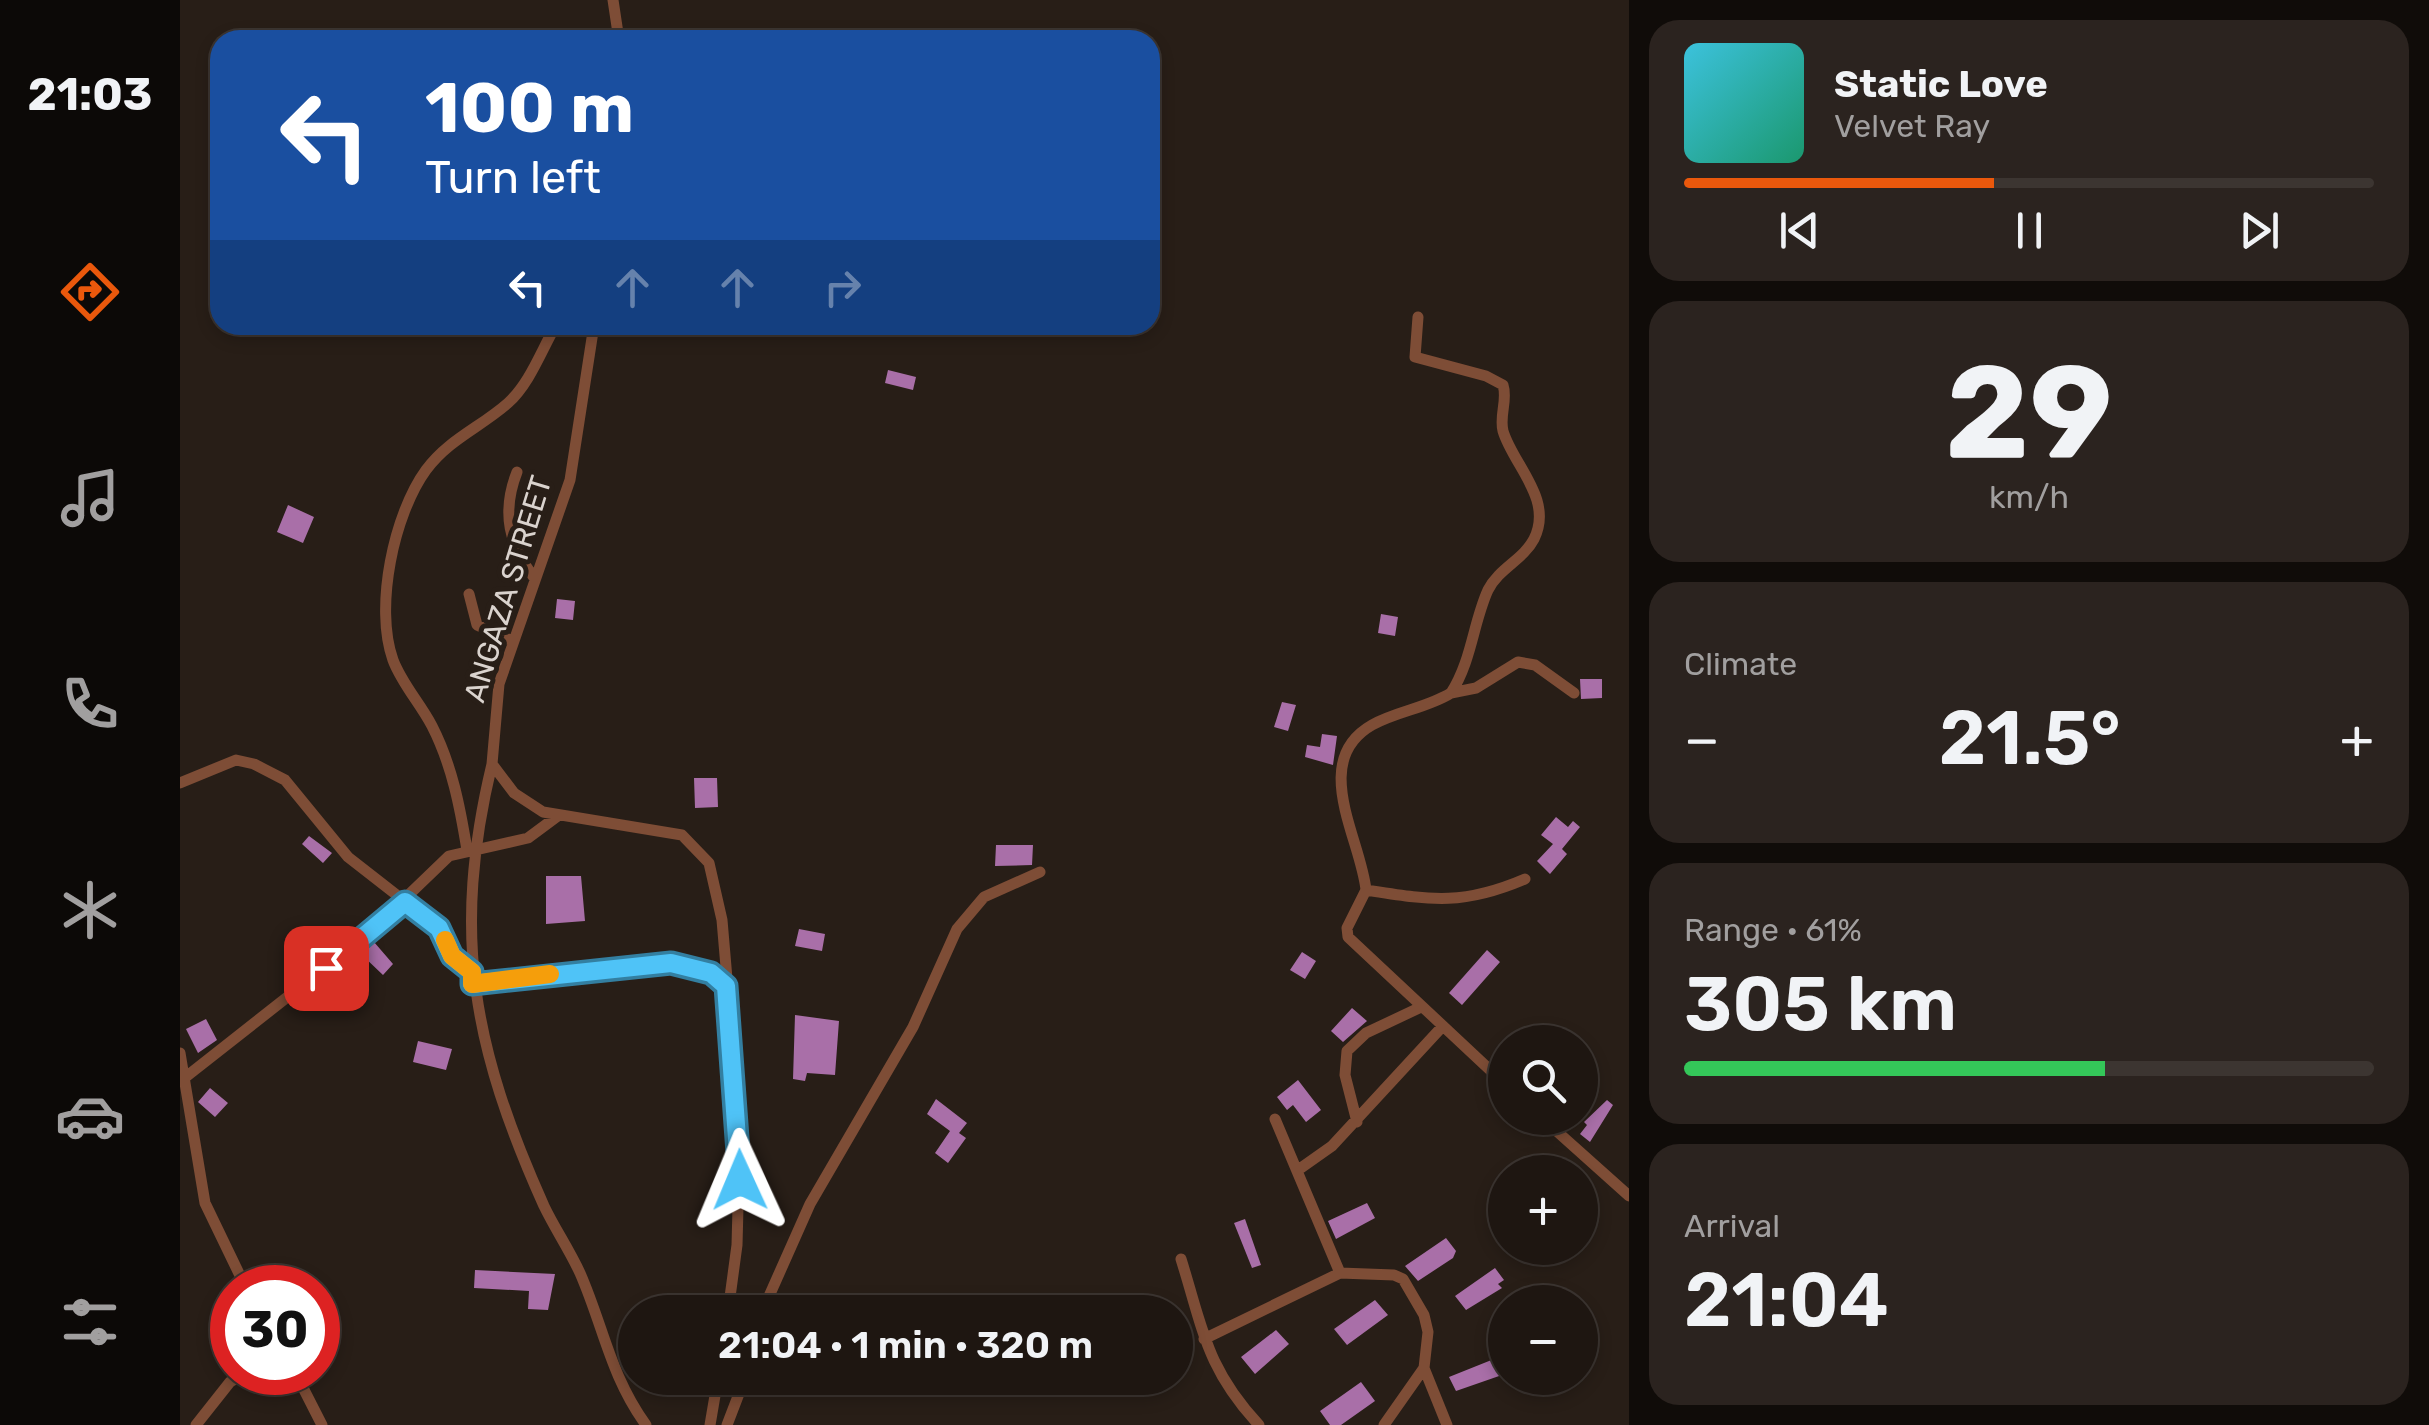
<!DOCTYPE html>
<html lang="en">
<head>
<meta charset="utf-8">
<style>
  :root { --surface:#1e1611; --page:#2b231f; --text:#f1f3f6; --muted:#a19f9f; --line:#3c3531; --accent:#ea580c }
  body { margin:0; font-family:Rubik,sans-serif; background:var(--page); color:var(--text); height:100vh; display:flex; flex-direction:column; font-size:38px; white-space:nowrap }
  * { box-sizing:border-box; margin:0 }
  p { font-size:32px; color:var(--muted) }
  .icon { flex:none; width:55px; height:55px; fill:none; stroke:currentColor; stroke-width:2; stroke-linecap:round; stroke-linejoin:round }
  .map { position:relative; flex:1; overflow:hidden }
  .panel { display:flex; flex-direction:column; gap:20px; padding:20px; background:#100c09; width:800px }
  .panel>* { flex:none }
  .top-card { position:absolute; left:30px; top:30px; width:950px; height:305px; border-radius:30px; box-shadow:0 5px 15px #0003,0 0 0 2px var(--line); background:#1a4fa0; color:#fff; overflow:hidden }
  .fabs { position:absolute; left:1308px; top:1025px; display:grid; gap:20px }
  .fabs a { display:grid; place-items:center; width:110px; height:110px; border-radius:50%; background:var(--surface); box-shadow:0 5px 15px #0003,0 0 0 2px var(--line); font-size:50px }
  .speed { position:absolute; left:30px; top:1265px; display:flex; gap:20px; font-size:50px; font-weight:700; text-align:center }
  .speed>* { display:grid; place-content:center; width:130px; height:130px; border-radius:50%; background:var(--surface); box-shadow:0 5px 15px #0003,0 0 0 2px var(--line); line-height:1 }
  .speed .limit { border:15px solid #d22; background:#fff; color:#111 }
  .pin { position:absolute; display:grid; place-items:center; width:85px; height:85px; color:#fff; margin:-42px; border-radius:20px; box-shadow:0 5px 15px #0006 }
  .me { position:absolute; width:110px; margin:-55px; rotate:359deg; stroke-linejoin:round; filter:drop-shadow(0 0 8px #0008) }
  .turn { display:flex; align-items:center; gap:35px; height:210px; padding:0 50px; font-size:45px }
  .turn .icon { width:130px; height:130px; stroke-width:2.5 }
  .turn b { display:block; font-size:70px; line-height:85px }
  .lanes { display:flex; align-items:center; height:95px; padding:0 50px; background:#0003; justify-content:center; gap:50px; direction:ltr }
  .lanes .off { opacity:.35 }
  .big { font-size:75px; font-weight:600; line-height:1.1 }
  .panel .widget { flex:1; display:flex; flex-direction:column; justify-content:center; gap:15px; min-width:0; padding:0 35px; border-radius:30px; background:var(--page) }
  .panel .dial { align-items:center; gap:0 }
  .dial b { font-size:130px; line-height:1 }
  .song { display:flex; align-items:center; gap:30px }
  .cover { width:120px; height:120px; border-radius:15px; background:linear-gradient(135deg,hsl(190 70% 55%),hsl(160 70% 35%)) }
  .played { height:10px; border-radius:5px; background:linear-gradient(90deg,var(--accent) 45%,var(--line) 45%) }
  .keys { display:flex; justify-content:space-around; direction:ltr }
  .heat { display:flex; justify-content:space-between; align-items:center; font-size:55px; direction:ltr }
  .charge { height:15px; border-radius:8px; background:linear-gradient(90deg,#34c759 61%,var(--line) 0) }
  .trip { position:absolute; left:438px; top:1295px; width:575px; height:100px; border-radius:50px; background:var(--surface); box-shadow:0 5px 15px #0003,0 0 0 2px var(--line); font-weight:600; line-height:100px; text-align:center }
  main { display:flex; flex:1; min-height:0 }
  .menu { display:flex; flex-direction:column; width:180px; justify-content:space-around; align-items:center; background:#0c0907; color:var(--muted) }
  .menu .icon { width:70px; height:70px }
  .menu .current { color:var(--accent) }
  .menu b { font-size:45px; color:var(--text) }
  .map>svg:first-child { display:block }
  .building { fill:#a96fa8 }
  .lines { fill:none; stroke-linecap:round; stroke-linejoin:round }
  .minor { stroke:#7e4d36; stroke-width:11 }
  .route-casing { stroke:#337fa1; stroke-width:25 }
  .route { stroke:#4fc3f7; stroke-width:18 }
  .slow { stroke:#f59e0b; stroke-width:18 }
  .labels { text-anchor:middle; stroke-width:10; stroke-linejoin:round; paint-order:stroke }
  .street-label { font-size:30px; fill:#dad3ce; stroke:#281e17 }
</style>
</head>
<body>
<main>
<nav class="menu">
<b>21:03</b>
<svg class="icon current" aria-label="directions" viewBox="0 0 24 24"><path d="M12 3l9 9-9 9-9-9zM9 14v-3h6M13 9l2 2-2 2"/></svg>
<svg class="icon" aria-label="music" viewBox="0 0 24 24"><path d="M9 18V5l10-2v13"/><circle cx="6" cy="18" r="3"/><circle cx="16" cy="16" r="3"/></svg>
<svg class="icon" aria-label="phone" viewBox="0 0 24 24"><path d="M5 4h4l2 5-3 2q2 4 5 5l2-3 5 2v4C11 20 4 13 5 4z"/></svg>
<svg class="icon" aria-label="climate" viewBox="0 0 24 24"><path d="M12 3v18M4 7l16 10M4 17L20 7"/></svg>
<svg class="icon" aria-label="car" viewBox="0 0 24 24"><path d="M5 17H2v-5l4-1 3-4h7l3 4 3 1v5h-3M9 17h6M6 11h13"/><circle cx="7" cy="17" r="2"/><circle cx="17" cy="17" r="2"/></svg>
<svg class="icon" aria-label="filters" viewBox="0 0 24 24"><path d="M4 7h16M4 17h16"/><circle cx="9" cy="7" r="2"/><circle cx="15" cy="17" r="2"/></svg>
</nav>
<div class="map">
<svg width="1449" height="1425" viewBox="0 0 1449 1425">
  <rect width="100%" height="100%" fill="#281e17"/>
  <path class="building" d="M708,370l28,7 -3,13 -28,-7z
    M108,505l26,12 -11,26 -26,-11z
    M377,599l18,2 -2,19 -18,-2z
    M1201,614l17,3 -3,19 -17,-3z
    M1400,679h22v19l-21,1z
    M1102,702l14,3 -8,26 -14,-4z
    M1142,734l15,2 -4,29 -28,-8 2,-12 13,2z
    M514,778h23l1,29 -23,1z
    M1376,817l12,10 5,-6 7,6 -18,22 5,5 -17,20 -13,-13 16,-17 -12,-9z
    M129,836l23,17 -9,10 -21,-19z
    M816,845h37l-1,20 -37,1z
    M366,876h35l4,45 -39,3z
    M619,929l26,5 -3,17 -27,-5z
    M194,942l19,22 -10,11 -21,-20z
    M122,944l13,17 -13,10 -13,-18z
    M1307,950l13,12 -38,43 -13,-12z
    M1122,952l14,9 -11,18 -15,-9z
    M1172,1008l15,13 -24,21 -12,-11z
    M615,1015l44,6 -4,54 -28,-2 -2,8 -12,-2z
    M26,1019l11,21 -19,13 -12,-24z
    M238,1041l34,8 -6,21 -33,-8z
    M1118,1080l23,30 -15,12 -13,-17 -6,5 -10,-13z
    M30,1088l18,15 -13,14 -17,-15z
    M756,1099l31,24 -8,10 7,5 -18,25 -13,-10 15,-22 -23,-17z
    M1427,1100l6,5 -23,37 -10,-8 7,-9 -3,-3z
    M1187,1203l8,15 -39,21 -8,-18z
    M1065,1219l16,46 -9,3 -18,-45z
    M1266,1238l10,13 -3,7 -35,23 -13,-15z
    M1315,1268l9,12 -6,4 4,4 -36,22 -11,-14z
    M295,1270l80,4 -7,36 -20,-1 1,-18 -55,-3z
    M1195,1300l13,15 -41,30 -13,-16z
    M1096,1330l13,14 -34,30 -14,-17z
    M1314,1359l8,16 -46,16 -7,-14z
    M1181,1382l14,19 -34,24h-11l-10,-14z"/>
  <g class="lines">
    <path class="minor" d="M433,0l6,40
      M1238,317l-3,40 71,19 17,9c5,15 -4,30 0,46 10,34 51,68 31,108 -11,21 -35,29 -46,51 -15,33 -16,70 -37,103 -24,15 -54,18 -79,32 -63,36 -11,114 -6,165l-19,38 1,9 157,147
      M414,325l-24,155 -71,204 -7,80 22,29 29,19 139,23 27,28 13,57 18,211 -3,114 -9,67
      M337,472c-16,41 -8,73 18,107
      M289,594l8,31 35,16
      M1271,693l25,-5 42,-26 17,3 39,28
      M312,764c-41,171 -19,284 52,442 11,23 25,43 36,67 24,55 30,102 66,152
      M0,783l56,-23 18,4 31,16 63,77 91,71 13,27 20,18
      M287,850c-7,-43 -15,-85 -35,-124 -12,-23 -30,-42 -39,-66 -19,-53 1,-146 33,-190 23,-31 55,-43 82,-67 22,-20 33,-52 48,-78
      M1186,890c65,10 96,16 159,-11
      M292,984l199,-21 40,10 15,13
      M0,1053l25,150 41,85
      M7,1076l183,-144 79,-76 79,-18 31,-23
      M1362,1118l87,78
      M1095,1119l65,154
      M1177,1122l-12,-47 2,-24 19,-18 53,-25
      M1118,1170l34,-24 109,-118
      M1001,1259c22,70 25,109 78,166
      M582,1312l48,-108 103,-177 44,-98 27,-32 56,-25
      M1024,1339l136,-66 54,2 9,4 21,36 4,17 -4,36 23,57
      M115,1372l27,53
      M16,1425l34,-43 17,-10
      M530,1425l8,-47
      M547,1425l18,-47
      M1204,1425l40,-57"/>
  </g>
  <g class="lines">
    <defs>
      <path id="route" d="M146,968l79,-66 34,26 13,28 20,16v12l199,-21 40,10 15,13 14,194"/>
    </defs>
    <use href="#route" class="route-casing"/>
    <use href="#route" class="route"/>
    <path class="slow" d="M265,940l7,16 20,16v12l78,-10"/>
  </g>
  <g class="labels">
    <g class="street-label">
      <text transform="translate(328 589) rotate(-73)" y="10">ANGAZA STREET</text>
    </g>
  </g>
</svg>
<div class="fabs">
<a><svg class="icon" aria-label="search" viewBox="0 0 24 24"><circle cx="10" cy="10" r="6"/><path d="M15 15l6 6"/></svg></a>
<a>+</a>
<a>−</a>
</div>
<div class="speed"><div class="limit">30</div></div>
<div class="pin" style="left:146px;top:968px;background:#d93025"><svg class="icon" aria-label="arrive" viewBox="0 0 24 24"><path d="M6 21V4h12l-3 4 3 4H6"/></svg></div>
<svg class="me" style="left:560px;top:1180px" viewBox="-20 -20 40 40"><path d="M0-17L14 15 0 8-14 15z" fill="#4fc3f7" stroke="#fff" stroke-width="4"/></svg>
<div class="trip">21:04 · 1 min · 320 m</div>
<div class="top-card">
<div class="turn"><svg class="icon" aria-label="left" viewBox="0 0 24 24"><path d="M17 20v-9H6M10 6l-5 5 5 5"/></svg><div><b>100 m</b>Turn left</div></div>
<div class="lanes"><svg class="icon" aria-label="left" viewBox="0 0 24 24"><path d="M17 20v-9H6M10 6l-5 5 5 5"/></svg><svg class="icon off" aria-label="ahead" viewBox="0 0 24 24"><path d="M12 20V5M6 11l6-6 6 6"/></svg><svg class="icon off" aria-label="ahead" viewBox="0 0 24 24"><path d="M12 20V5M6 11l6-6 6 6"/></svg><svg class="icon off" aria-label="right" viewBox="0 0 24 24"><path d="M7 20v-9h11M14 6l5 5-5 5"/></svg></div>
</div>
</div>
<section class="panel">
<div class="widget">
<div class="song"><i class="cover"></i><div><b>Static Love</b><p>Velvet Ray</p></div></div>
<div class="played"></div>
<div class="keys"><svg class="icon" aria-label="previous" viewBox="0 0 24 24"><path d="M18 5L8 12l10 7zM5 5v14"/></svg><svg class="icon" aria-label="pause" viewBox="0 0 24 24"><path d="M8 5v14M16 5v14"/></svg><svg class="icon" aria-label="next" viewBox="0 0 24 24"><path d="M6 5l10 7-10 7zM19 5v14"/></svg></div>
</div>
<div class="widget dial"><b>29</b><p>km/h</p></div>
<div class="widget"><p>Climate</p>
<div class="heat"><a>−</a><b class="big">21.5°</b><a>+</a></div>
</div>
<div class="widget"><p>Range · 61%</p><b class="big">305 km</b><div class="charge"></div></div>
<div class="widget"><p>Arrival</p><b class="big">21:04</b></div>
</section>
</main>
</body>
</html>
